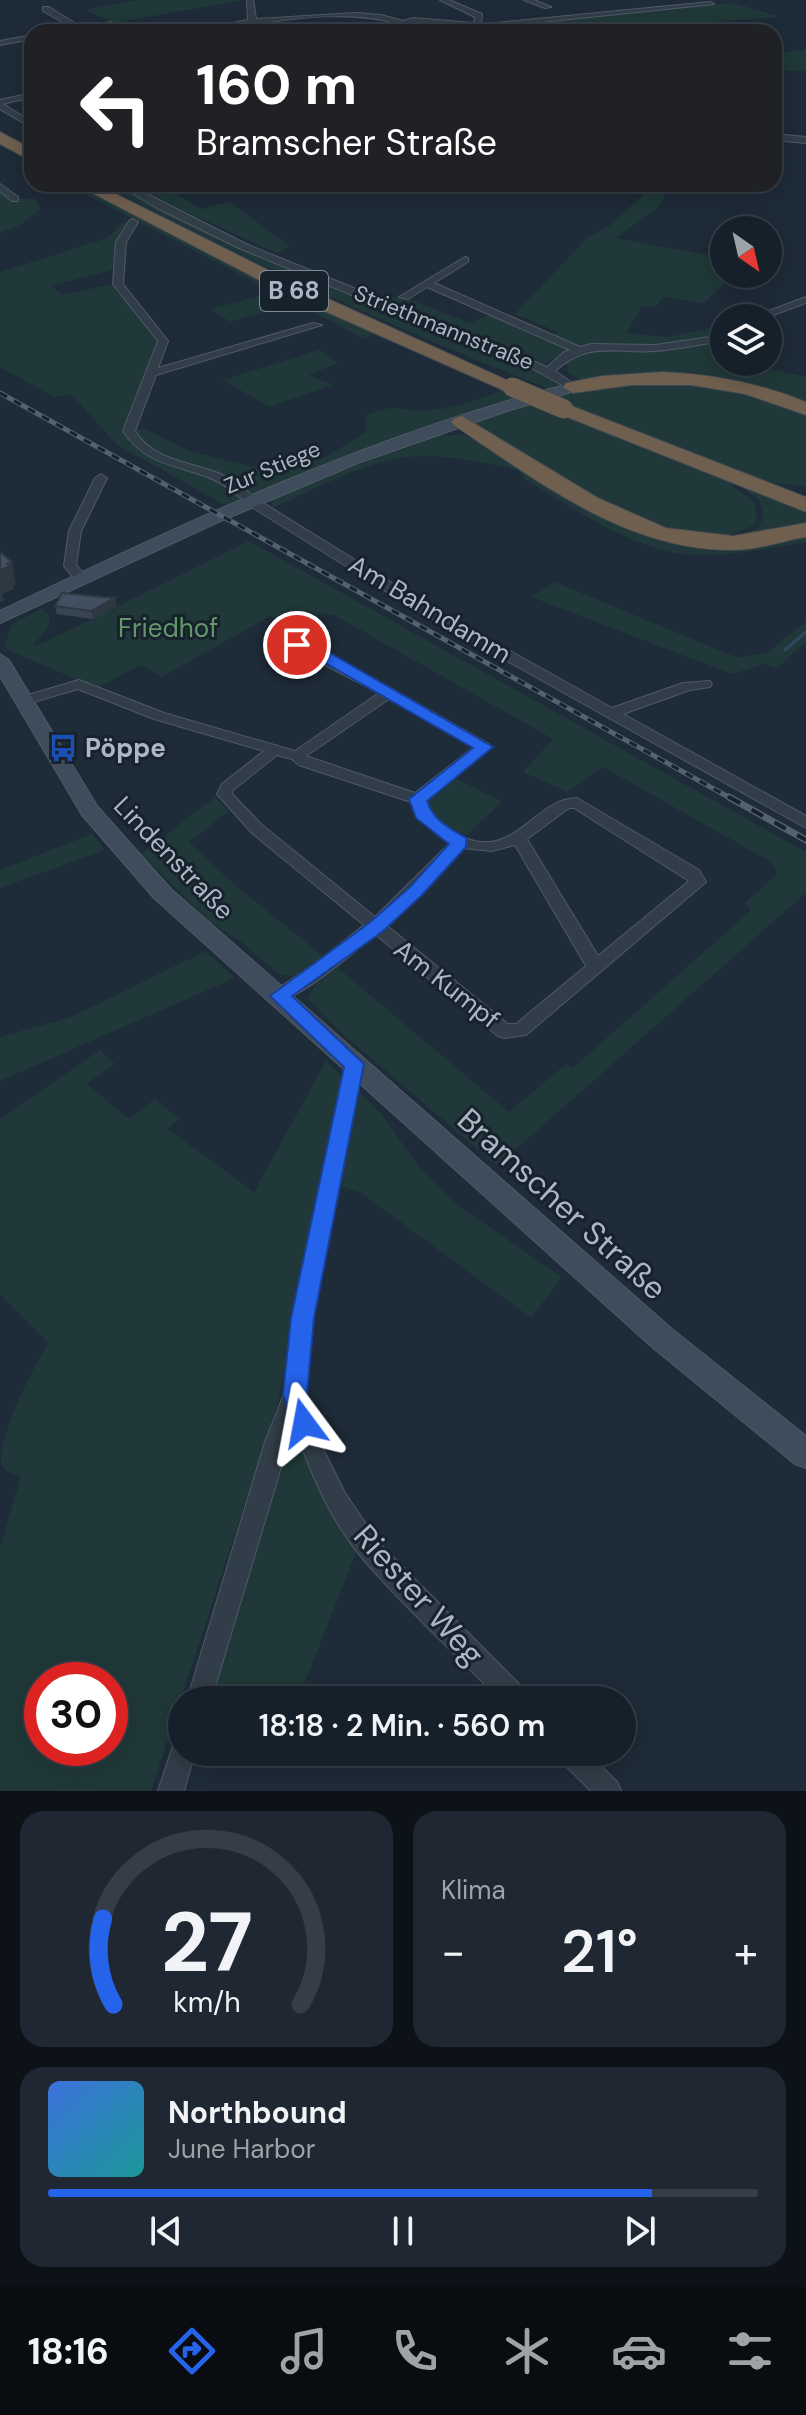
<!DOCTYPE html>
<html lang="de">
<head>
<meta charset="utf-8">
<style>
  :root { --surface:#16202a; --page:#1f2832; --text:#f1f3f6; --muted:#9ea3a8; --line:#353e47; --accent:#2563eb }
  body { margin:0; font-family:"DM Sans",sans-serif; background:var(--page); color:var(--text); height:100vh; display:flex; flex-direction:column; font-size:30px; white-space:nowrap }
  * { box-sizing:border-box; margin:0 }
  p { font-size:26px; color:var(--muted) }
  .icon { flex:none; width:44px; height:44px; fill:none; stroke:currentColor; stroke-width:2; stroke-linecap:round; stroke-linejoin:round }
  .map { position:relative; height:1791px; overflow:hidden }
  .drawer { display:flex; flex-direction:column; gap:20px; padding:20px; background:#0c1217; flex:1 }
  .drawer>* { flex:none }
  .hud { position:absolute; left:24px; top:24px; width:758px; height:168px; border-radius:24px; box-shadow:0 4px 20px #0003,0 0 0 2px var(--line); background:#202124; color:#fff; overflow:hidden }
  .needle { width:52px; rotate:146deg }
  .buttons { position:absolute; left:710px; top:216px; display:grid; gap:16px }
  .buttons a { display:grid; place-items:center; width:72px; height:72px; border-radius:50%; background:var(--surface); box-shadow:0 4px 20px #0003,0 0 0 2px var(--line); font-size:40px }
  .speed { position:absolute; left:24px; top:1662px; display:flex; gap:16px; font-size:40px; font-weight:700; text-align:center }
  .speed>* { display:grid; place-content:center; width:104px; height:104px; border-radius:50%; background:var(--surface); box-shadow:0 4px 20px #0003,0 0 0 2px var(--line); line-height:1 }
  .speed .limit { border:12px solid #d22; background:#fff; color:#111 }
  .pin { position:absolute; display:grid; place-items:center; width:68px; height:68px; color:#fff; margin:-34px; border:4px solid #fff; border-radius:50%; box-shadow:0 2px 8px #0007 }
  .me { position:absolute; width:88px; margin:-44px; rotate:347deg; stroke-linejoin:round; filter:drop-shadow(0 0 6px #0008) }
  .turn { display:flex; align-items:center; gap:28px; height:168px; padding:0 40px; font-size:36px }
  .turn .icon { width:104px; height:104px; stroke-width:2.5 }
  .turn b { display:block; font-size:56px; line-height:68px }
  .big { font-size:60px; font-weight:600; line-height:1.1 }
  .drawer .widget { flex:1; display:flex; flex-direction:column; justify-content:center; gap:12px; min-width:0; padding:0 28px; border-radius:24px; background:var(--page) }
  .drawer .dial { align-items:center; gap:0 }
  .dial svg { height:208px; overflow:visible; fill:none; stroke:var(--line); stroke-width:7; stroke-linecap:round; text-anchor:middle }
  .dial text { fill:var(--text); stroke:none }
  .song { display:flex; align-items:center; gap:24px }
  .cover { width:96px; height:96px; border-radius:12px; background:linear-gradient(135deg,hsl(220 70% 55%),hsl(180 70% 35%)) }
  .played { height:8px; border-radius:4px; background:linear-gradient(90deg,var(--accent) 85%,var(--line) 85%) }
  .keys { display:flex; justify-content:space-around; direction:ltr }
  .heat { display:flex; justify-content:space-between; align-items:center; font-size:44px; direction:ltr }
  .drawer .tiles { flex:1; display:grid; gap:20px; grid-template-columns:1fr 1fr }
  .widget:last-child { grid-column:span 2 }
  .trip { position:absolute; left:168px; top:1686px; width:468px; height:80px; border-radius:40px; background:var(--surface); box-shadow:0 4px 20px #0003,0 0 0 2px var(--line); font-weight:600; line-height:80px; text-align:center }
  .tab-bar { display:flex; height:128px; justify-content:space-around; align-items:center; background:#090d11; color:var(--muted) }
  .tab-bar .icon { width:56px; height:56px }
  .tab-bar .selected { color:var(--accent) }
  .tab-bar b { font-size:36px; color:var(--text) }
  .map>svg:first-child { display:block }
  .green { fill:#203839; fill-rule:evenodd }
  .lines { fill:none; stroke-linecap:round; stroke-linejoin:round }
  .stream { stroke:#2f4861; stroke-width:3 }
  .street-casing { stroke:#4f5a66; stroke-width:2 }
  .secondary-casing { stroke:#4f5a66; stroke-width:2 }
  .highway-casing { stroke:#3c4752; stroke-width:2 }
  .street { fill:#313d48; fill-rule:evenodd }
  .secondary { fill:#3f4c5b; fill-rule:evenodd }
  .highway { fill:#6f5f4e; fill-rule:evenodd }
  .rail-far1-casing { stroke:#536170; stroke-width:5 }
  .rail-casing { stroke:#536170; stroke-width:7 }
  .rail-far1 { stroke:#17222c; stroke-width:3; stroke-dasharray:8; stroke-linecap:butt }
  .rail { stroke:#17222c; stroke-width:4; stroke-dasharray:13; stroke-linecap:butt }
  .highway-bridge-casing { stroke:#3c4752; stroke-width:20; stroke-linecap:butt }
  .highway-bridge { stroke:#6f5f4e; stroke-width:19 }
  .wall { fill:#374553 }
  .shaded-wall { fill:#2d3843 }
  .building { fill:#405060; stroke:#2d3843; stroke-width:2 }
  .route { fill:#2563eb; stroke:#184099; stroke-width:2 }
  .labels { text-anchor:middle; stroke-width:6; stroke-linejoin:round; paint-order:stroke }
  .far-street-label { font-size:22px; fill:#abb7c5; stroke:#17222c }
  .shield { fill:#17222c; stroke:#7f8a97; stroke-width:2 }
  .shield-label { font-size:24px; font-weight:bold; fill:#abb7c5 }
  .street-label { font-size:26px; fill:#abb7c5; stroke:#17222c }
  .park-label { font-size:26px; fill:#629769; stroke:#17222c }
  .poi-label { font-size:26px; font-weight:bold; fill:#abb7c5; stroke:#17222c; text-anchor:start }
  .near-street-label { font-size:32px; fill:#abb7c5; stroke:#17222c }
</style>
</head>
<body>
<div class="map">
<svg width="806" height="1791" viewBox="0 0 806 1791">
  <rect width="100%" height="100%" fill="#1e2b38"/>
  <path class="green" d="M137,0h107l-129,23 -30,-13z
    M733,3l48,14 -210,15 -17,-13z
    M806,49v22l-32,-1v-16z
    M65,184h12l162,85 138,64 -13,6 -68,-36 -66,19 -19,-13 63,-17z
    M103,184h11l120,59 266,115 43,13 22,14 -16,4c-153,-59 -302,-128 -446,-205z
    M127,184h46l-6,5 35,20 28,-7 59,44 -11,8z
    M627,184l52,2 -13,6 -6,14 -44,32 108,20v16h11l-31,29 -40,-6 -9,10 -13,-1 -15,27 41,4 56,-12v37h18l64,15v27l-40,-16 -184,-8 -14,-7 -2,-10 26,-18 -24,5 -24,14 -43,-12 -116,-51 14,-6 71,28 22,-10 50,23 18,-3 -45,-19 72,-76 22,-12 33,-30 1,-8z
    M0,190l13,9h23l4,11 -20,15 -20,8z
    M125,220l3,4 -13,45 -64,17 11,9 51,-11 46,55 -34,94 19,-5 46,23 85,22 52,-17 39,-24v-16c28,-15 37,-3 66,-6 25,-2 50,-12 73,-21l17,8 -196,67 -101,41 -108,-60 -46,-51 -17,3 -54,-30v-95l108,-34z
    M319,350l18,13 -28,12 24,10 -64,22 -46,-27z
    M699,380l107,29v78l-44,-6 -215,-86 26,-8z
    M537,398l171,69 47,36 2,17 -5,6 -25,11 -63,-2 -202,-113z
    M462,434l216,109 128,-8v7c-45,7 -95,20 -140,9 -51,-13 -98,-46 -142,-72l-5,-9c-34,-7 -83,-18 -118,-12 -44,7 -88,32 -128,50l-2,-3 2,-9 164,-60z
    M731,479l75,28v18l-76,15 28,-12 6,-12 -5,-16z
    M249,541l557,311v41l-309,273 -160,-137 -29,-31 8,-14 22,-16 171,144 57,-48 7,4 175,-155 3,-4 -6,-6 32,-29 -4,-11 -170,-96 -36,25 -44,-20 30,-33 -217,-123 -14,-3 -29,16 -23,-13 -108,61 -21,-12 -44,23 -90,-38 -2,-6 6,-19 31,-17 8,9 -2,11 -15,17 2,2z
    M555,582l183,76 30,-6 38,-31v21l-29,26 -13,-4 -32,10 -201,-77z
    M456,778l46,24 -35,33 -19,-5 -23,-26z
    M215,797l14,14 -40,31 46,43 88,71 -28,20 -15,-1 -35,-30 -36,-24 -68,-67z
    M92,834l13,16 -105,38v-18z
    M206,951l29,27 -235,103v-44l71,-20z
    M100,1050l15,14 -28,20 42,35 26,-20 24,20 -11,10 86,63 72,-131 54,51 40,56 39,38 103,71 -31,41 -171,-126 -41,-12 -40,219 -128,392h-151v-243l21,-72c-8,-3 -17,-4 -20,-13 -1,-31 31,-94 47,-120l-48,-48v-176zM42,1680h68v68h-68z
    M294,1427l24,61 39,62 -59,150h-90l81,-272z"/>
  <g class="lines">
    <path class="stream" d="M785,650l21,-18"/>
    <defs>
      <path id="street" d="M247,0h6l3,19 100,-6 25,2 22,6 10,-3 61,5 1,-6 -35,-17h9l33,14 -1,9 4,1 225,-22 4,2 -229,24 -72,-6 -31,10h-11l25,-9c-45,-12 -95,-6 -140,1l1,6 -3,2 -5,-2v-5l-64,7 63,-12z
        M524,0h10l17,7 -6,1z
        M43,7h6l32,20 30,-5 23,10h-10l-14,-6 -51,6 14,-4 -30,-17z
        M32,35v4l-32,6v-4z
        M32,93v4l-29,7 29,18v6l-32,-19v-9z
        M774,134l32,3v6l-32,-3z
        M0,184l18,13v4h-6l-12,-10z
        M117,184h10l119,60 301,123 16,-14 7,-3 -143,-63 -19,12 -9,-2 66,-40 3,1v4l-34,21 146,64 11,-3 64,1 69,-10v6c-23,3 -46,8 -68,10 -42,3 -65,-11 -101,20l23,16 -9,2 -41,-23 -61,-23 -228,-95 -82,-40z
        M133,219l5,3 -12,20 -3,42 45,57 -10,27 155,-45 9,2 -166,50 -21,56c18,29 54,31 83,42 15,6 26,15 37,25l171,106 186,104 71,-25 27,-2 2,3 -2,3 -20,3 -67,24 183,102v12l-390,-218 -169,-106c-11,-11 -23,-20 -37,-26 -33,-13 -66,-14 -87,-47l35,-90 -45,-57 3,-42 14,-22z
        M806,297v6l-41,15h-15z
        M101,474l6,4 -26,53 -5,34 12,14 -6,4 -5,-1 -13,-16 5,-35 26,-53z
        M297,641l97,49 95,54 2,3 -2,3 -64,50c6,15 16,23 29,32 58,36 79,-34 123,-34l122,72 7,12 -180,153 -22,3 -6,-2 -123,-102c-17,15 -82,72 -102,66l-3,-4 3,-4 50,-34 41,-33 -112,-92 -35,-39 5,-10 42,-33 -110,-32 -76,-30 -55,16 -7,-4 2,-3 61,-18 85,33 131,38 84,-58 -87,-45 -2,-3zM389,699l85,48 -59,46 -109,-37zM277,755l15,4 7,6 112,37 12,21 27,20 -75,74 -113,-92 -30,-31 1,-4zM569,808h5l115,73 -91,75 -71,-117zM515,845l71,121 -70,58h-8l-122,-99 77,-77 29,3z
        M354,1057l6,2 3,5 -50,254 -7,76 18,57 21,42 33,49 148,149 3,9h-29c-45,-47 -94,-91 -137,-141 -32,-38 -54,-88 -69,-135l-83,276h-24l78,-258 19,-48 9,-76 52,-254 3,-5z
        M182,1740v12h13l-11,39h-26l16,-48z
        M558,1752h29l30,30 4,9h-30l-30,-30z"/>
      <path id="secondary" d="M573,383l7,4 -2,3 -74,22 -146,51 -142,60 -216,100v-12c185,-88 373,-178 573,-228z
        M0,654l9,6 88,146 73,82 502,441 134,107v32l-11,-4 -143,-117 -498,-449 -72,-83 -82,-139z"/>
      <path id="highway" d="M0,132l32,17v12l-32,-17z
        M75,184h21l204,102 222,101 -3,4h-14l-219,-97z
        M662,372c50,2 97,11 144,30v13l-61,-21 -54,-9h-59l-59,8 -10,-6 3,-4 36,-7z
        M564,403l242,94v15l-249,-99 -3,-4 3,-4z
        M462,416l136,82 68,30 67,8 73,-13v14c-24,4 -48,13 -73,13 -106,1 -194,-68 -278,-124l-4,-4 4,-4z"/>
    </defs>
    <use href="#street" class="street-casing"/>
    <use href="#secondary" class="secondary-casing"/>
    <use href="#highway" class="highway-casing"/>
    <use href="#street" class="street"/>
    <use href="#secondary" class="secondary"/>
    <use href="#highway" class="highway"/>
    <defs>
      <path id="rail-far1" d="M0,393l732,406"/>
      <path id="rail" d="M729,797l77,43"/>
    </defs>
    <use href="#rail-far1" class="rail-far1-casing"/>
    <use href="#rail" class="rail-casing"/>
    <use href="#rail-far1" class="rail-far1"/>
    <use href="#rail" class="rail"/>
    <defs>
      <path id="highway-bridge" d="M512,387l52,22"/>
    </defs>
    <use href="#highway-bridge" class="highway-bridge-casing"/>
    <use href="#highway-bridge" class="highway-bridge"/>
  </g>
  <path class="wall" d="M115,598l2,8 -24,13 -36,-5 -2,-8z"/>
  <path class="shaded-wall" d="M12,562l4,23 -3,1 1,3 -12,5 2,7 -4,1v-32l7,-6z
    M115,598l2,8 -24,13 -2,-8z"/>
  <path class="building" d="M0,552l12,10 -5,2 3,2 -10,4z
    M62,593l53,5 -24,13 -36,-5z"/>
  <path class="route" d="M297,640l31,12 165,95 -66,54c6,19 22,27 39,37v9l-45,49 -39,36 -90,64 72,68 -50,254 -7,76 10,29 -4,8 -9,4 -8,-4 -13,-37 8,-76 53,-251 -74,-71 99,-73 40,-35 40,-44 -33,-26 -7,-19 64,-51 -155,-89 -27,-11v-6z"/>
  <defs>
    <symbol id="bus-bare" viewBox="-9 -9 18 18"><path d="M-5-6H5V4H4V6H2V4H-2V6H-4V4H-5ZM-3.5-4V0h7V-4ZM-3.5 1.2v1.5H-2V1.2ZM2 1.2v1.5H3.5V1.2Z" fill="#1a4fb4" stroke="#17222c" stroke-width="2.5" paint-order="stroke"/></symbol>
  </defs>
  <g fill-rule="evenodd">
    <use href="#bus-bare" x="43" y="728" width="40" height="40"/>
  </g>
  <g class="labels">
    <g class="far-street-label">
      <text transform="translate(444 327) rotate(22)" y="8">Striethmannstraße</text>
      <text transform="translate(272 467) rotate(-23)" y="8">Zur Stiege</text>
    </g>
    <rect class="shield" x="260" y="271" width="68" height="40" rx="6"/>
    <g class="shield-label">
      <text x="294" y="299">B 68</text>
    </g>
    <g class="street-label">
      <text transform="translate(430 609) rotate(31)" y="9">Am Bahndamm</text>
      <text transform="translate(174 858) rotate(46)" y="9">Lindenstraße</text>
      <text transform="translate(447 984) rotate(38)" y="9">Am Kumpf</text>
    </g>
    <g class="park-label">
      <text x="168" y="637">Friedhof</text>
    </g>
    <g class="poi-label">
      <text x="85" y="757">Pöppe</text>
    </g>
    <g class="near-street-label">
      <text transform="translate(562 1204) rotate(42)" y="11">Bramscher Straße</text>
      <text transform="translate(419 1595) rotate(48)" y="11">Riester Weg</text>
    </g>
  </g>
</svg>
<div class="buttons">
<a><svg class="needle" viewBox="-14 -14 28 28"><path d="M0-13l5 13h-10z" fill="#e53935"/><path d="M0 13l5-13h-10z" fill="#9ea3a8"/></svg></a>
<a><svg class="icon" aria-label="layers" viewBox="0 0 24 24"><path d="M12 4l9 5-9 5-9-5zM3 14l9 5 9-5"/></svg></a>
</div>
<div class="speed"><div class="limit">30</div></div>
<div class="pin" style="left:297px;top:645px;background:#d93025"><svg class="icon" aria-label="arrive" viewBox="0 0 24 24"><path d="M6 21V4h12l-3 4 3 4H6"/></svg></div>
<svg class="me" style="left:304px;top:1423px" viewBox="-20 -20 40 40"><path d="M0-17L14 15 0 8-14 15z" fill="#2563eb" stroke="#fff" stroke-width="4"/></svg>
<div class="trip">18:18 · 2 Min. · 560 m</div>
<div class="hud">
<div class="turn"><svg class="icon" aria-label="left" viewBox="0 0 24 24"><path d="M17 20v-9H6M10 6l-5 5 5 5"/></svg><div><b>160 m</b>Bramscher Straße</div></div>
</div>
</div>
<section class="drawer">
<div class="tiles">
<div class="widget dial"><svg viewBox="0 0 100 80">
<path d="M14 69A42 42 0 1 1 86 69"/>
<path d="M14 69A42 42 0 0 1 10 36" stroke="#2563eb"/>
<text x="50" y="56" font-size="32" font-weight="700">27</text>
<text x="50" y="72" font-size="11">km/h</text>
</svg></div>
<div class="widget"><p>Klima</p>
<div class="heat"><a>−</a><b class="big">21°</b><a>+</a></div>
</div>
<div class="widget">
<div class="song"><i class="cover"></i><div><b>Northbound</b><p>June Harbor</p></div></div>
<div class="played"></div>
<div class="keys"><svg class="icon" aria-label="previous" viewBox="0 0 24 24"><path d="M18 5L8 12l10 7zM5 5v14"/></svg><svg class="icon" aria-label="pause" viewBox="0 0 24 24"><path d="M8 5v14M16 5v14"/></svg><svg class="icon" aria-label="next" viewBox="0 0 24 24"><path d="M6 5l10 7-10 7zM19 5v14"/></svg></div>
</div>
</div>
</section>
<nav class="tab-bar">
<b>18:16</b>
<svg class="icon selected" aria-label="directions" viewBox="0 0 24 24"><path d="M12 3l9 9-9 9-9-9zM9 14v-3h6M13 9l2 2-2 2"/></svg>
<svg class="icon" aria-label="music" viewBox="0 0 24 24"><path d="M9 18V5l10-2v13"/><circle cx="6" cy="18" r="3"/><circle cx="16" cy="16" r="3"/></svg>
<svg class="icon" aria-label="phone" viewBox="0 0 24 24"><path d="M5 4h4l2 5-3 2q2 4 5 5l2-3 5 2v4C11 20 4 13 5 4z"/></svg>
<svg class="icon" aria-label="climate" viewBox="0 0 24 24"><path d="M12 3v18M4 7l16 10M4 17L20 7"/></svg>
<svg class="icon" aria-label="car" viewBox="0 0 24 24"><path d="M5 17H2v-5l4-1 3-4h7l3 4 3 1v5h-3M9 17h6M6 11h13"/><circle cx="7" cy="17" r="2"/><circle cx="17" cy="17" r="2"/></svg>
<svg class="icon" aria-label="filters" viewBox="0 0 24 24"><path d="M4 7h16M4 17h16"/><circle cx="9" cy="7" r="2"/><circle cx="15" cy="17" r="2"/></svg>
</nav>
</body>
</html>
